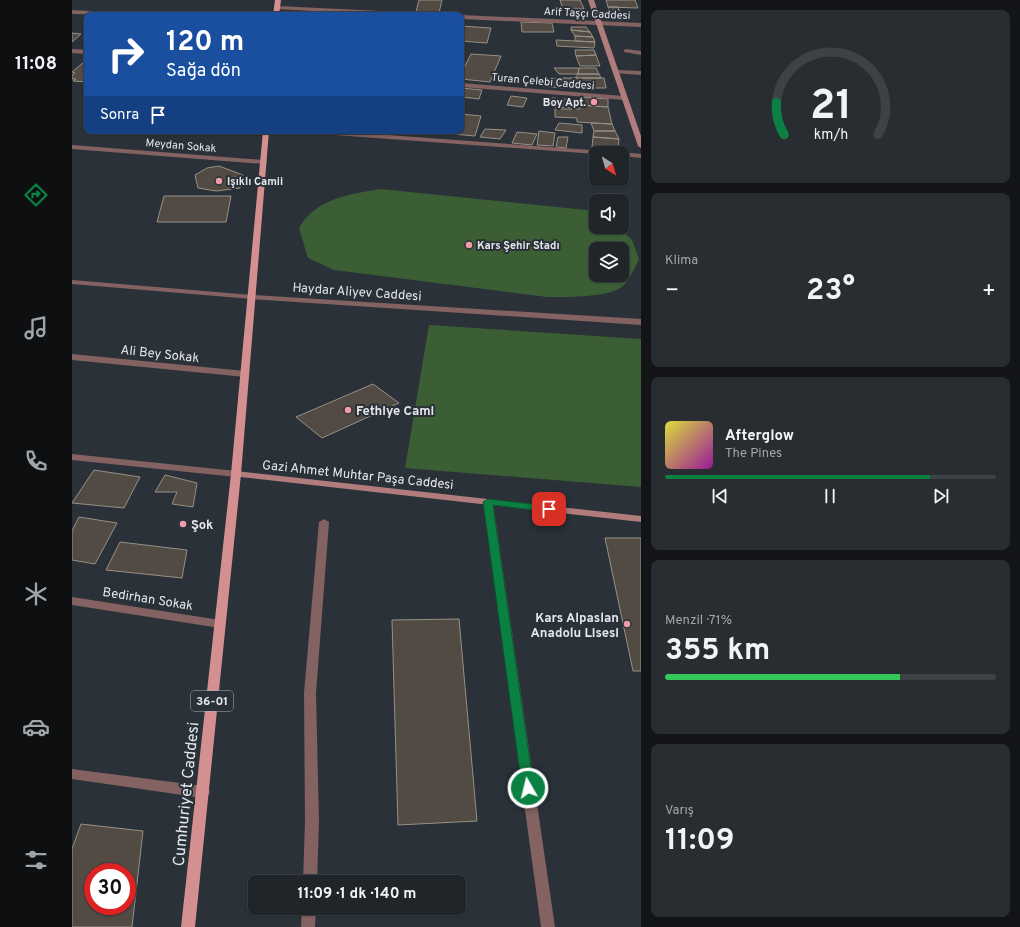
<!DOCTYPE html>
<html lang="tr">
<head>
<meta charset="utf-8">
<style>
  :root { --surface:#20252a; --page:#282d32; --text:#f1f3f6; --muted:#a2a5a8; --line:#3d4247; --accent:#0b8043 }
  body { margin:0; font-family:Overpass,sans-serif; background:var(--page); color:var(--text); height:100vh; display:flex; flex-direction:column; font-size:15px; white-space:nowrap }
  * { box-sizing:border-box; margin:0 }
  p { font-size:13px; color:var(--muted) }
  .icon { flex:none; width:22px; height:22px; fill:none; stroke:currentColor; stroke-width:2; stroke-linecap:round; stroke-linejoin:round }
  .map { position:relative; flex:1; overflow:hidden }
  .panel { display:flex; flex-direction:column; gap:10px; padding:10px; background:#121417; width:379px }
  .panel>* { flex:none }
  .hud { position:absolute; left:12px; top:12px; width:380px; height:122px; border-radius:8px; box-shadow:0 1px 3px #0004,0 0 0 1px var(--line); background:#1a4fa0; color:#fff; overflow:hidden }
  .needle { width:26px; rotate:143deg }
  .buttons { position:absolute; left:517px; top:146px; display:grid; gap:8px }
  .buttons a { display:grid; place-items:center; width:40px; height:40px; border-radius:8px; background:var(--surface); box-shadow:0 1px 3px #0004,0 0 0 1px var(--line); font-size:20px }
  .speed { position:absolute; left:12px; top:863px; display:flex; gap:8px; font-size:20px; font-weight:700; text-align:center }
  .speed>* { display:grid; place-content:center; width:52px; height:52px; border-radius:50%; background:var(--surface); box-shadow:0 1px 3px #0004,0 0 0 1px var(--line); line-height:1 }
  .speed .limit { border:6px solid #d22; background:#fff; color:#111 }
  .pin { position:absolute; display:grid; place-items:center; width:34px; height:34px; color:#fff; margin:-17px; border-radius:8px; box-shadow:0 2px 6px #0006 }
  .me { position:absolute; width:44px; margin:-22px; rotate:352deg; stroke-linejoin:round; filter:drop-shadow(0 0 3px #0008) }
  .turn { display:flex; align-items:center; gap:14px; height:84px; padding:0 16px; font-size:18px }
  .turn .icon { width:52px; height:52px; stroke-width:2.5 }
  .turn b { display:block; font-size:28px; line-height:34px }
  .then { display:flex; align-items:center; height:38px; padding:0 16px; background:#0003; gap:8px; font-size:15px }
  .big { font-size:30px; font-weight:700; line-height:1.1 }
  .panel .tile { flex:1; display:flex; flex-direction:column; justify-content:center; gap:6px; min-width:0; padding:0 14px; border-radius:8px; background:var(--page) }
  .panel .dial { align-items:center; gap:0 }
  .dial svg { height:104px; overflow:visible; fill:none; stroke:var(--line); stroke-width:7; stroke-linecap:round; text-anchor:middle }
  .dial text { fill:var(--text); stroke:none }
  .song { display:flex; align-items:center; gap:12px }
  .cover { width:48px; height:48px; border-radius:6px; background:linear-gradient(135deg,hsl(60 70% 55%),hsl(300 70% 35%)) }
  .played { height:4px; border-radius:2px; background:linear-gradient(90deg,var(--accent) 80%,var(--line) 80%) }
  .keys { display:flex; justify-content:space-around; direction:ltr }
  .heat { display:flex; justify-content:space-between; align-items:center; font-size:22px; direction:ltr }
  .charge { height:6px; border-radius:3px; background:linear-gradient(90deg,#34c759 71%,var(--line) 0) }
  .trip { position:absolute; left:176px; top:875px; width:218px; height:40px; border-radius:8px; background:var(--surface); box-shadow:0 1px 3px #0004,0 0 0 1px var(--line); font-weight:700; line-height:40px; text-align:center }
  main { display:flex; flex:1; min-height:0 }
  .dock { display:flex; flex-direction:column; width:72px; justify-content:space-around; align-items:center; background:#0d0f11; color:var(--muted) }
  .dock .icon { width:28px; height:28px }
  .dock .on { color:var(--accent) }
  .dock b { font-size:18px; color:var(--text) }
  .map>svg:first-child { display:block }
  .green { fill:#3b5e34; fill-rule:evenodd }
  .building { fill:#524b44; stroke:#979087; fill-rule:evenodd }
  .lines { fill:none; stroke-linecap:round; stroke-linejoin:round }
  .service { fill:#836261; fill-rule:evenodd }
  .minor { fill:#836261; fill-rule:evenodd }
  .tertiary { fill:#836261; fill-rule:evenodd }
  .secondary { fill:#b17c7c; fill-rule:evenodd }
  .primary { fill:#d49091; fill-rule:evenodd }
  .route { fill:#0b8043; stroke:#07532c }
  .poi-dot { fill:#f39aa8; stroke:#2b3138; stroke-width:1.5 }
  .labels { text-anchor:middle; stroke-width:4; stroke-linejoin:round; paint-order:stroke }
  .far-street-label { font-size:11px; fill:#e4e8ed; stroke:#2b3138 }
  .far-poi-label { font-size:11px; font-weight:bold; fill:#e4e8ed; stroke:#2b3138; text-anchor:start }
  .shield { fill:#2b3138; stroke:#acb1b7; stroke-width:1 }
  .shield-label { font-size:12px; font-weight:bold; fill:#e4e8ed }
  .street-label { font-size:13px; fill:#e4e8ed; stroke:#2b3138 }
  .poi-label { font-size:13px; font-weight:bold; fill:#e4e8ed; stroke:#2b3138; text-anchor:start }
  .near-street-label { font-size:16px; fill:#e4e8ed; stroke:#2b3138 }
</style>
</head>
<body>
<main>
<nav class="dock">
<b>11:08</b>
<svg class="icon on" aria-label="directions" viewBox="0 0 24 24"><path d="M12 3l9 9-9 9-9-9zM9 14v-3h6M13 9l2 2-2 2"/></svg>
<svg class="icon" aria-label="music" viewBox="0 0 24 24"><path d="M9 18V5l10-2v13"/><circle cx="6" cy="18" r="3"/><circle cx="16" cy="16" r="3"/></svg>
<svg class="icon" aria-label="phone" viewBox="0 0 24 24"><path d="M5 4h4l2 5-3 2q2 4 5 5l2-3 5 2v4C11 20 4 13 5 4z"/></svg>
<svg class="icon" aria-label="climate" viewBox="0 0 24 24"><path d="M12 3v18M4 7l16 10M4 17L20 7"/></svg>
<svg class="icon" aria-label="car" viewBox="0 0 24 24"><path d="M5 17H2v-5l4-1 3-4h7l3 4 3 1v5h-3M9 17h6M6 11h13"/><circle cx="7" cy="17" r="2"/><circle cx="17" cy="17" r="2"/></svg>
<svg class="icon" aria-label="filters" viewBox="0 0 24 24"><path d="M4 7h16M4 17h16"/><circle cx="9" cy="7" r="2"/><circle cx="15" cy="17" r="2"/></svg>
</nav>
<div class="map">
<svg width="569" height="927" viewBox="0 0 569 927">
  <rect width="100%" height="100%" fill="#2b3138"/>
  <path class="green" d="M308,189l216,22v16h23l13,13 7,19c-4,8 -9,20 -16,27 -13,12 -59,11 -76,11l-213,-27 -26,-12 -9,-30c16,-29 51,-34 81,-39zM524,249h26v26h-26z
    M357,325l212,14v148l-236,-19z"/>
  <path class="building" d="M347,0h23l-3,13 -23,-1z
    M488,0h20l4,9h-21z
    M534,0h29l3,8 -30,-1z
    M536,7h10l2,6h-10z
    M533,13h15l2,7 -16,-1z
    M449,22l31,1 2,9h-32z
    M389,26l30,2 -4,15 -26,-2z
    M499,27h15l4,5 -19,-2z
    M499,30l19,2 3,5 -18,-1z
    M0,33l9,1 -9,8z
    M503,36l18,1 2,5 -20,-1z
    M484,40l39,2 -1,6 -37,-2z
    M503,50h19l2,5 -20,1z
    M399,54l30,2 -11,26 -29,-3v-5z
    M524,55l4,11h-20l-4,-10z
    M12,62l3,1v19l-14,-1 3,-2h-4v-4l3,-2 -3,-1z
    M482,68h25l-1,6h-19z
    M507,68h17l3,6h-21z
    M506,74h21l2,4h-26z
    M492,78h40l2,10h-42z
    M492,78v10l-23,-2v-7z
    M389,88l21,2 -3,9 -18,-2z
    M439,96l16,2 -4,9 -16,-2z
    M509,97l27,2v8l-28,-2z
    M480,98l24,2 -1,8 -22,-1z
    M508,105l28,2 4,17 -35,-2v-4l-22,-1v-8h25z
    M389,114l20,2 -6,20 -23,-2 1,-3h8z
    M487,123l23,2v8l-27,-3z
    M519,123l21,1 3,7h-21z
    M413,129l21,1 -6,9 -20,-2z
    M467,131l16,2 -2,13 -16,-1z
    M522,131h21l4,8 -26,-2z
    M445,132l20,2 -5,11 -20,-2z
    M486,137h10l-2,11 -10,-1z
    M521,137l26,2 -1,10 -26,-2z
    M147,166l24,9 -3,13 -24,3 -18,-3 -3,-13 12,-7z
    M92,196h67l-5,26h-69z
    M301,384l26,19 -77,35 -26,-21z
    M22,470l46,7 -16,31 -52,-5z
    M93,475l32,8 -4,24 -21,-3 5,-12h-22z
    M7,517l38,6 -22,41 -23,-4v-29z
    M533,538h36v133h-8z
    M48,542l67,8 -5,28 -76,-8z
    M387,619l18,202 -79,4 -6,-205z
    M9,824l62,7 -11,96h-60v-78zM21,872h34v34h-34z"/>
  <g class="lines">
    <path class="service" d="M554,49l15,2v4l-17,-3v-2z"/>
    <path class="minor" d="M205,6l146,7 3,2h-37l-114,-6 -1,-1z
      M0,10l51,3 3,2 -54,-1z
      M389,15l180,8v4l-180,-8z
      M0,49l15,1v4l-15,-1z
      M544,70l25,1v4l-27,-2 -1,-1z
      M389,83l163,13 3,2 -3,2 -163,-13z
      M232,131h30l270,20 3,2h-11v1l-289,-21z
      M0,145l192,15 3,2 -3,2 -192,-15z
      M550,152l19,2v4l-19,-2v-3h-3z
      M0,280l180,15 389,24v6l-389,-26 -180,-15z
      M0,354l173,17 5,3 -5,3 -173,-17z
      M416,499l5,3 62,425h-14l-58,-425z
      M252,519l5,3 -13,171 3,129 -2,60h-14l2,-60 -1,-129 15,-171z
      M0,597l148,23 4,1 2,3 -2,3 -4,1 -148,-23z
      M0,769l131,17 5,2 2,4 -2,4 -5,2 -131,-19z
      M230,908h14l-1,19h-14z"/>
    <path class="tertiary" d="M0,454l164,17 5,3 -5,3 -164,-17z"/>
    <path class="secondary" d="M516,0h6l47,136v12l-3,-2z
      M164,471l405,45v6l-409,-46 -1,-2z"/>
    <path class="primary" d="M203,0h6l-2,15h-6z
      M191,131h6l-28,343 -46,453h-14l50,-453z"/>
  </g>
  <path class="route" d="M416,499l61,7 5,3 -5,3 -56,-7 41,283 -2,4 -4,1 -4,-1 -2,-4 -39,-286z"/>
  <g class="poi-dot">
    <circle cx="522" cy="102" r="4"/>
    <circle cx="147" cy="181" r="4"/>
    <circle cx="397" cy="245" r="4"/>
    <circle cx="276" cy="410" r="4"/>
    <circle cx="111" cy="524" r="4"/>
    <circle cx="555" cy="624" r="4"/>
  </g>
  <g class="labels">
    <g class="far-street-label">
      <text transform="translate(515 13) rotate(3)" y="4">Arif Taşçı Caddesi</text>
      <text transform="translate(471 81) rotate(5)" y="4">Turan Çelebi Caddesi</text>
      <text transform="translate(109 145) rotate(5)" y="4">Meydan Sokak</text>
    </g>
    <g class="far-poi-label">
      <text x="514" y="106" text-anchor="end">Boy Apt.</text>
      <text x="155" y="185">Işıklı Camii</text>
      <text x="405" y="249">Kars Şehir Stadı</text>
    </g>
    <rect class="shield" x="119" y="691" width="42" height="20" rx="3"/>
    <g class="shield-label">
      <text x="140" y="705">36-01</text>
    </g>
    <g class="street-label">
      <text transform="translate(285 291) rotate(4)" y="5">Haydar Aliyev Caddesi</text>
      <text transform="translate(88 353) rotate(6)" y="5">Ali Bey Sokak</text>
      <text transform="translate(286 474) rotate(6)" y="5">Gazi Ahmet Muhtar Paşa Caddesi</text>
      <text transform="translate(76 598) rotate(9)" y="5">Bedirhan Sokak</text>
    </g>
    <g class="poi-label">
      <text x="284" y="415">Fethiye Cami</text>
      <text x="119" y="529">Şok</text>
      <text x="547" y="622" text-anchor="end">Kars Alpaslan<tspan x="547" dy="15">Anadolu Lisesi</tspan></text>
    </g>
    <g class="near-street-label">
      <text transform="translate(113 794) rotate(-84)" y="6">Cumhuriyet Caddesi</text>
    </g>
  </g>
</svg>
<div class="buttons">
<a><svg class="needle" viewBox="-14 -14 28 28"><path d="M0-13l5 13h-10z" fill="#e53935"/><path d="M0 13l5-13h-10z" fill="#a2a5a8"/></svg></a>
<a><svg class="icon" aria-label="sound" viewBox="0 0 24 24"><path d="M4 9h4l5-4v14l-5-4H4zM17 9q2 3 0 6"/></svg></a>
<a><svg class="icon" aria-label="layers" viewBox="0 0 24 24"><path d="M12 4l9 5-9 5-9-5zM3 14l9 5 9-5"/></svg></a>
</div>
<div class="speed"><div class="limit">30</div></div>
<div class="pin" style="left:477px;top:509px;background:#d93025"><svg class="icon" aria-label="arrive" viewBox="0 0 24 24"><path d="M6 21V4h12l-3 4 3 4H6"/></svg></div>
<svg class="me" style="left:456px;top:788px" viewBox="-20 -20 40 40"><circle r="17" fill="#0b8043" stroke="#fff" stroke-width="3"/><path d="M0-11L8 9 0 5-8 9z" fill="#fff"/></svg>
<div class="trip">11:09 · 1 dk · 140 m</div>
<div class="hud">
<div class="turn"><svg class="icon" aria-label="right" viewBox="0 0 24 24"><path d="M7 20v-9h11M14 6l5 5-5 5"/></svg><div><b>120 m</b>Sağa dön</div></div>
<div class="then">Sonra<svg class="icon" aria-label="arrive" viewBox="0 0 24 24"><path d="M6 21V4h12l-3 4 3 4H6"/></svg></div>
</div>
</div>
<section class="panel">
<div class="tile dial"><svg viewBox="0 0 100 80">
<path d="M14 69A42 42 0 1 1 86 69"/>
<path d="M14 69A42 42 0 0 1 8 44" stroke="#0b8043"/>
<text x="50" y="56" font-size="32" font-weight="700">21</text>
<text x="50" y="72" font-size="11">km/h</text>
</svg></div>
<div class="tile"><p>Klima</p>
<div class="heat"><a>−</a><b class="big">23°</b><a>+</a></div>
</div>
<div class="tile">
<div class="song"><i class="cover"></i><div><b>Afterglow</b><p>The Pines</p></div></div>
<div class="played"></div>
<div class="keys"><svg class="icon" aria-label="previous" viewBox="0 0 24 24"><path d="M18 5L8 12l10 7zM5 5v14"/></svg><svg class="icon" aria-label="pause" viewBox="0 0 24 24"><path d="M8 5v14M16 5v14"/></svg><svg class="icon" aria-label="next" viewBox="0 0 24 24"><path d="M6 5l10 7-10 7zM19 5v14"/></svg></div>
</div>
<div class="tile"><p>Menzil · 71%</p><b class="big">355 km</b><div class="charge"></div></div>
<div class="tile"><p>Varış</p><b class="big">11:09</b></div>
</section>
</main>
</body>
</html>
